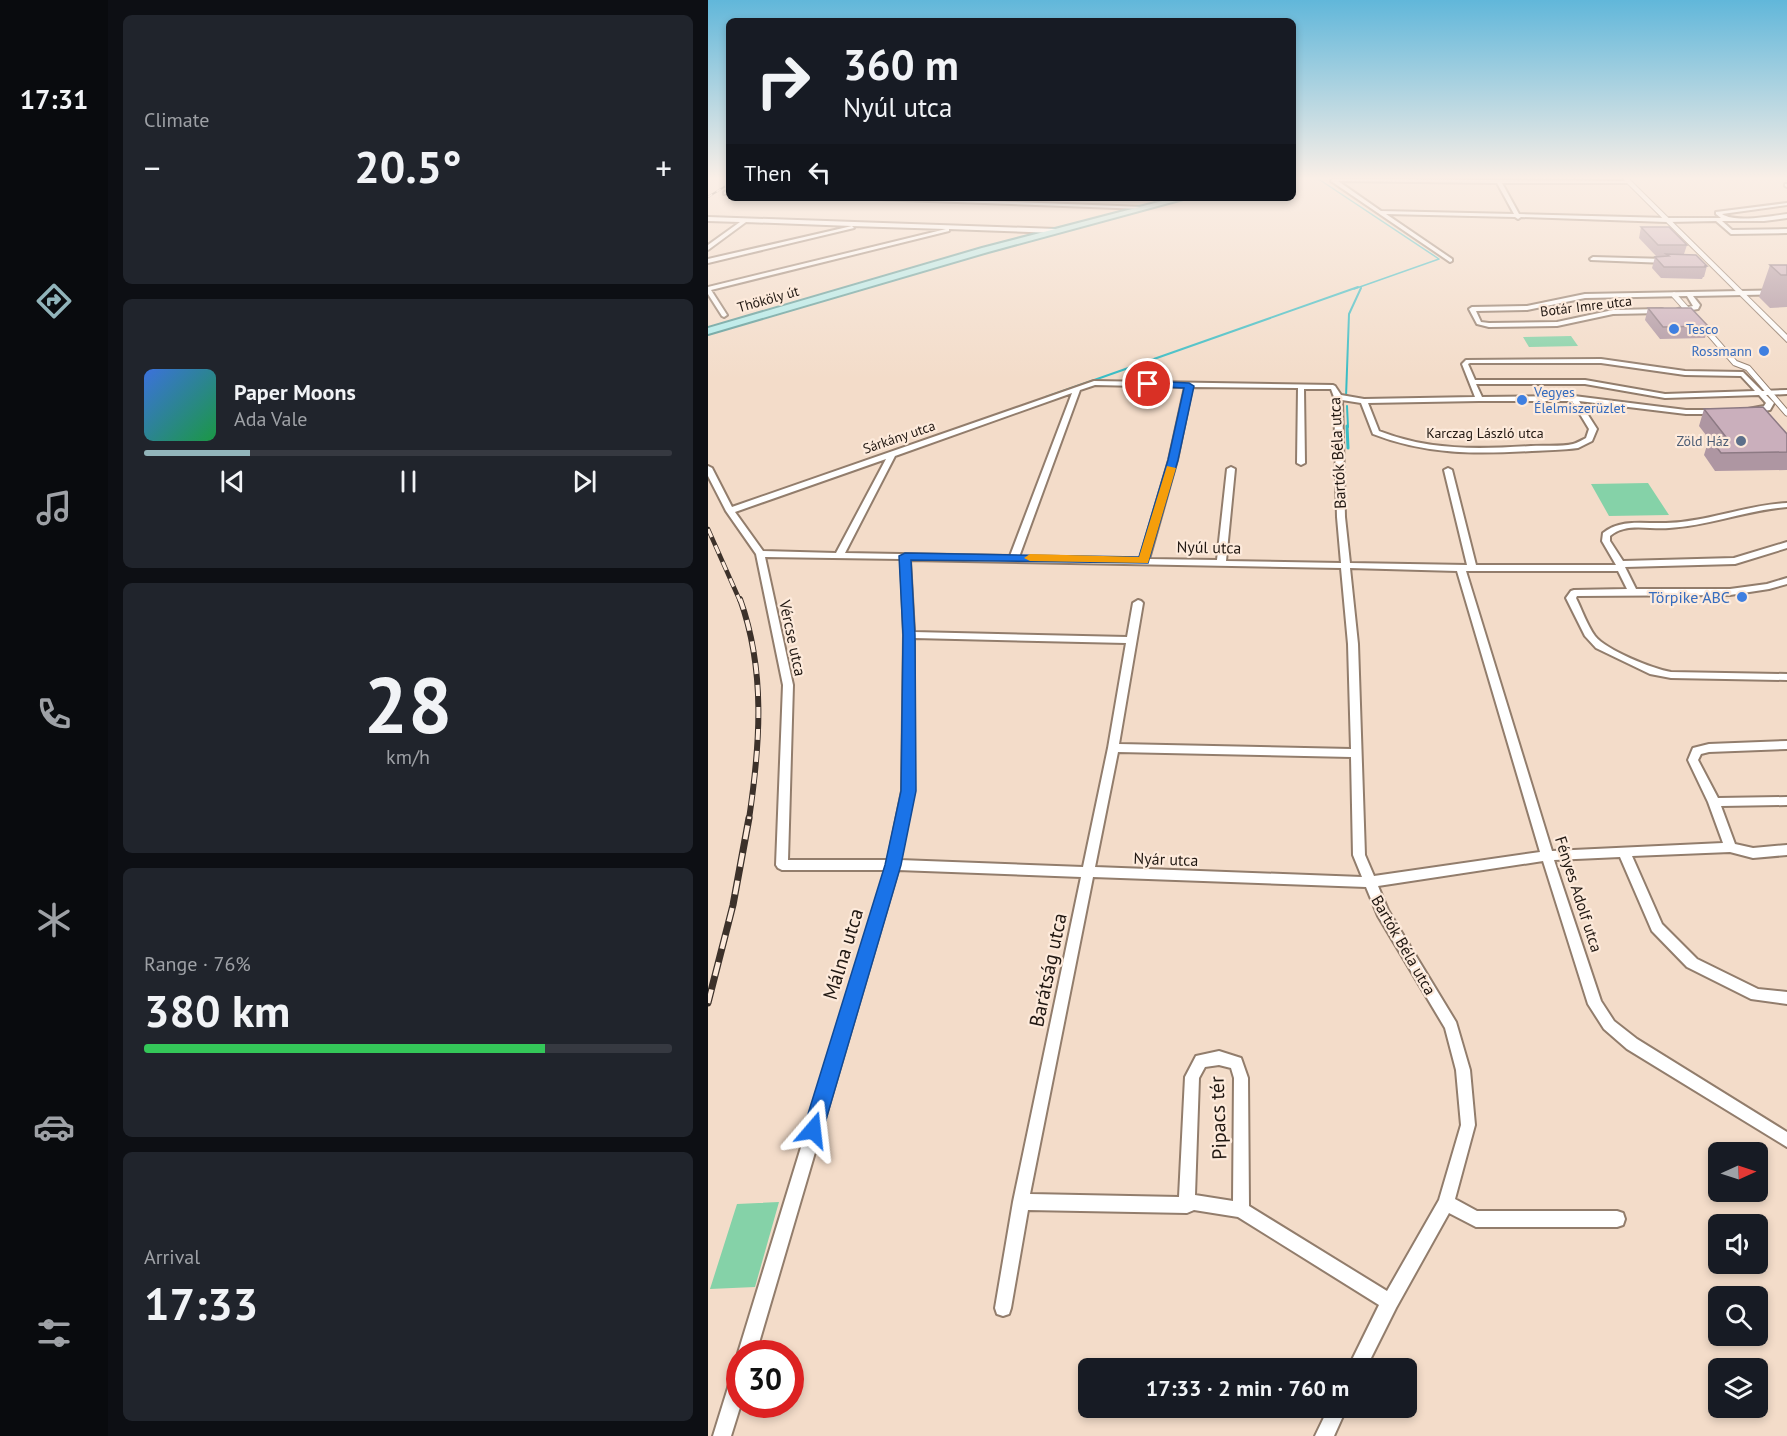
<!DOCTYPE html>
<html lang="en">
<head>
<meta charset="utf-8">
<style>
  :root { --surface:#171b24; --page:#20242c; --text:#f1f3f6; --muted:#9ea1a6; --line:#363941; --accent:#91b4ba }
  body { margin:0; font-family:"PT Sans",sans-serif; background:var(--page); color:var(--text); height:100vh; display:flex; flex-direction:column; font-size:22px; white-space:nowrap }
  * { box-sizing:border-box; margin:0 }
  p { font-size:20px; color:var(--muted) }
  .icon { flex:none; width:33px; height:33px; fill:none; stroke:currentColor; stroke-width:2; stroke-linecap:round; stroke-linejoin:round }
  .map { position:relative; flex:1; overflow:hidden }
  .drawer { display:flex; flex-direction:column; gap:15px; padding:15px; background:#0d0f14; width:600px }
  .drawer>* { flex:none }
  .hud { position:absolute; left:18px; top:18px; width:570px; height:183px; border-radius:9px; box-shadow:0 3px 9px #0003; background:#171b24; color:var(--text); overflow:hidden }
  .needle { width:39px; rotate:87deg }
  .tools { position:absolute; left:1000px; top:1142px; display:grid; gap:12px }
  .tools a { display:grid; place-items:center; width:60px; height:60px; border-radius:9px; background:var(--surface); box-shadow:0 3px 9px #0003; font-size:30px }
  .speed { position:absolute; left:18px; top:1340px; display:flex; gap:12px; font-size:30px; font-weight:700; text-align:center }
  .speed>* { display:grid; place-content:center; width:78px; height:78px; border-radius:50%; background:var(--surface); box-shadow:0 3px 9px #0003; line-height:1 }
  .speed .limit { border:9px solid #d22; background:#fff; color:#111 }
  .pin { position:absolute; display:grid; place-items:center; width:51px; height:51px; color:#fff; margin:-26px; border:3px solid #fff; border-radius:50%; box-shadow:0 2px 6px #0007 }
  .me { position:absolute; width:66px; margin:-33px; rotate:17deg; stroke-linejoin:round; filter:drop-shadow(0 0 4px #0008) }
  .turn { display:flex; align-items:center; gap:21px; height:126px; padding:0 18px; font-size:27px }
  .turn .icon { width:78px; height:78px; stroke-width:2.5 }
  .turn b { display:block; font-size:42px; line-height:51px }
  .then { display:flex; align-items:center; height:57px; padding:0 18px; background:#0003; gap:12px; font-size:22px }
  .big { font-size:45px; font-weight:800; line-height:1.1 }
  .drawer .tile { flex:1; display:flex; flex-direction:column; justify-content:center; gap:9px; min-width:0; padding:0 21px; border-radius:9px; background:var(--page) }
  .drawer .dial { align-items:center; gap:0 }
  .dial b { font-size:78px; line-height:1 }
  .song { display:flex; align-items:center; gap:18px }
  .cover { width:72px; height:72px; border-radius:9px; background:linear-gradient(135deg,hsl(220 70% 55%),hsl(140 70% 35%)) }
  .played { height:6px; border-radius:3px; background:linear-gradient(90deg,var(--accent) 20%,var(--line) 20%) }
  .keys { display:flex; justify-content:space-around; direction:ltr }
  .heat { display:flex; justify-content:space-between; align-items:center; font-size:33px; direction:ltr }
  .charge { height:9px; border-radius:4px; background:linear-gradient(90deg,#34c759 76%,var(--line) 0) }
  .trip { position:absolute; left:370px; top:1358px; width:339px; height:60px; border-radius:9px; background:var(--surface); box-shadow:0 3px 9px #0003; font-weight:800; line-height:60px; text-align:center }
  main { display:flex; flex:1; min-height:0 }
  .tabs { display:flex; flex-direction:column; width:108px; justify-content:space-around; align-items:center; background:#090b0e; color:var(--muted) }
  .tabs .icon { width:42px; height:42px }
  .tabs .active { color:var(--accent) }
  .tabs b { font-size:27px; color:var(--text) }
  .map>svg:first-child { display:block }
  .green { fill:#85d2a8 }
  .lines { fill:none; stroke-linecap:round; stroke-linejoin:round }
  .stream-far2 { stroke:#36bcc4; stroke-width:1.5 }
  .stream-far1 { stroke:#36bcc4; stroke-width:2 }
  .stream { stroke:#36bcc4; stroke-width:3 }
  .pedestrian-casing { stroke:#927d6c; stroke-width:7 }
  .minor-casing { stroke:#927d6c; stroke-width:4 }
  .tertiary-casing { stroke:#927d6c; stroke-width:2 }
  .primary-casing { stroke:#569997; stroke-width:4 }
  .pedestrian { stroke:#fff; stroke-width:5 }
  .minor { fill:#fff; fill-rule:evenodd }
  .tertiary { fill:#fff; fill-rule:evenodd }
  .primary { fill:#abebeb; fill-rule:evenodd }
  .rail-far3-casing { stroke:#3c312a; stroke-width:2 }
  .rail-far2-casing { stroke:#3c312a; stroke-width:4.5 }
  .rail-far1-casing { stroke:#3c312a; stroke-width:6 }
  .rail-casing { stroke:#3c312a; stroke-width:7 }
  .rail-far3 { stroke:#fdeadb; stroke-width:1.5; stroke-dasharray:5; stroke-linecap:butt }
  .rail-far2 { stroke:#fdeadb; stroke-width:3; stroke-dasharray:9; stroke-linecap:butt }
  .rail-far1 { stroke:#fdeadb; stroke-width:4; stroke-dasharray:11; stroke-linecap:butt }
  .rail { stroke:#fdeadb; stroke-width:4.5; stroke-dasharray:14; stroke-linecap:butt }
  .wall { fill:#ae96a2 }
  .building { fill:#caafbc; stroke:#8d7a84; stroke-width:1.5 }
  .route { fill:#1a73e8; stroke:#114b97; stroke-width:1.5 }
  .slow { fill:#f59e0b }
  .shop-dot { fill:#3f7fe0; stroke:#fdeadb; stroke-width:2 }
  .service-dot { fill:#5c6f8a; stroke:#fdeadb; stroke-width:2 }
  .labels { text-anchor:middle; stroke-width:4.5; stroke-linejoin:round; paint-order:stroke }
  .far-street-label { font-size:14px; fill:#211812; stroke:#fdeadb }
  .far-shop-label { font-size:14px; fill:#366cbe; stroke:#fdeadb; text-anchor:start }
  .far-service-label { font-size:14px; fill:#4e5e75; stroke:#fdeadb; text-anchor:end }
  .street-label { font-size:16px; fill:#211812; stroke:#fdeadb }
  .shop-label { font-size:16px; fill:#366cbe; stroke:#fdeadb; text-anchor:end }
  .near-street-label { font-size:20px; fill:#211812; stroke:#fdeadb }
</style>
</head>
<body>
<main>
<nav class="tabs">
<b>17:31</b>
<svg class="icon active" aria-label="directions" viewBox="0 0 24 24"><path d="M12 3l9 9-9 9-9-9zM9 14v-3h6M13 9l2 2-2 2"/></svg>
<svg class="icon" aria-label="music" viewBox="0 0 24 24"><path d="M9 18V5l10-2v13"/><circle cx="6" cy="18" r="3"/><circle cx="16" cy="16" r="3"/></svg>
<svg class="icon" aria-label="phone" viewBox="0 0 24 24"><path d="M5 4h4l2 5-3 2q2 4 5 5l2-3 5 2v4C11 20 4 13 5 4z"/></svg>
<svg class="icon" aria-label="climate" viewBox="0 0 24 24"><path d="M12 3v18M4 7l16 10M4 17L20 7"/></svg>
<svg class="icon" aria-label="car" viewBox="0 0 24 24"><path d="M5 17H2v-5l4-1 3-4h7l3 4 3 1v5h-3M9 17h6M6 11h13"/><circle cx="7" cy="17" r="2"/><circle cx="17" cy="17" r="2"/></svg>
<svg class="icon" aria-label="filters" viewBox="0 0 24 24"><path d="M4 7h16M4 17h16"/><circle cx="9" cy="7" r="2"/><circle cx="15" cy="17" r="2"/></svg>
</nav>
<section class="drawer">
<div class="tile"><p>Climate</p>
<div class="heat"><a>−</a><b class="big">20.5°</b><a>+</a></div>
</div>
<div class="tile">
<div class="song"><i class="cover"></i><div><b>Paper Moons</b><p>Ada Vale</p></div></div>
<div class="played"></div>
<div class="keys"><svg class="icon" aria-label="previous" viewBox="0 0 24 24"><path d="M18 5L8 12l10 7zM5 5v14"/></svg><svg class="icon" aria-label="pause" viewBox="0 0 24 24"><path d="M8 5v14M16 5v14"/></svg><svg class="icon" aria-label="next" viewBox="0 0 24 24"><path d="M6 5l10 7-10 7zM19 5v14"/></svg></div>
</div>
<div class="tile dial"><b>28</b><p>km/h</p></div>
<div class="tile"><p>Range · 76%</p><b class="big">380 km</b><div class="charge"></div></div>
<div class="tile"><p>Arrival</p><b class="big">17:33</b></div>
</section>
<div class="map">
<svg width="1079" height="1436" viewBox="0 0 1079 1436">
  <rect width="100%" height="100%" fill="#f3dcc9"/>
  <path class="green" d="M863,336l7,10 -49,1 -6,-10z
    M940,483l21,32 -60,1 -18,-32z
    M71,1202l-24,85 -45,2 27,-85z"/>
  <g class="lines">
    <path class="stream-far2" d="M609,178l122,81 -85,30"/>
    <path class="stream-far1" d="M338,397l312,-110
      M638,397l3,-83 12,-26
      M639,406l1,21"/>
    <path class="stream" d="M639,426l1,22"/>
    <defs>
      <path id="pedestrian" d="M966,295l18,20
        M993,324l34,39 13,5 39,45"/>
      <path id="minor" d="M625,179l296,2 2,2h-129l17,31 149,4h53l-5,-4v-2l71,-9v2l-65,9c13,9 49,2 65,0v4l-23,3h-42l10,9 55,-1v4l-56,1 -15,-13 -49,1 -146,-5 -3,2 -3,-2 -129,-3 66,45v2l-2,1 -119,-81zM630,181l159,2 17,31 -133,-3z
        M1077,184h2v3l-2,-1z
        M21,190v3l-5,1v-2z
        M165,198h41l229,9 2,1 -2,1 -268,-10z
        M0,217l348,12 3,2 -3,2 -107,-4v2l-238,59 16,25 -3,2 -2,-1 -14,-22v-7l238,-58 -94,-3 2,2 -146,35v-4l144,-33 -106,-4 -38,28v-5l32,-23 -32,-1z
        M885,257l73,2 3,2 -3,2 -75,-3 -1,-1z
        M1079,290v4l-94,2 7,9 -2,4 -18,3 -3,-2 1,-1 15,-3 -6,-10 -102,2 -58,12 -51,1 5,11 8,1 68,-1 56,-12 49,-1 3,2 -3,2 -49,1 -56,12 -68,1 -12,-3 -8,-15 3,-2 55,-1 58,-12z
        M893,359l84,12 58,1 19,19 25,-1v4l-21,1 8,8 -4,7 -19,3h-3v-4l16,-3 2,-3 -7,-8 -94,3 -80,-14h-109l6,13 92,-1 112,14h31l4,2 -4,2h-31l-107,-13 18,28 -5,12 -14,7c-15,2 -31,2 -46,3 -56,3 -106,4 -159,-17l-12,-31 -19,-3 3,117 5,46 117,2 -23,-95 4,-2 4,2 24,95h140l-14,-24 1,-8c18,-15 42,-9 63,-10 41,-1 80,-18 121,-20v4c-40,3 -78,19 -118,21 -19,2 -43,-6 -59,8v5l13,20 111,-3 53,-16v6l-52,16 -110,3 11,22h94l37,-5 20,-6v6l-18,5 -39,6 -153,1 -1,2c6,12 11,27 19,38 11,14 58,33 76,36l116,2v6l-116,-2 -21,-4 -54,-26 -11,-12 -19,-38 5,-7 3,-1 53,-1 -9,-18h-152l86,280 171,-8 -15,-41 -20,-42 5,-12 16,-4 78,-3v8l-78,3 -8,2 -3,6 20,38 69,-1v8l-66,1 14,38 18,4 34,-3v10l-34,3 -23,-6 -98,4 30,68 35,35 61,30 29,3v12l-36,-5 -64,-32 -35,-36 -32,-74 -66,3 47,141 13,20 23,18 150,93v15l-160,-98 -23,-20 -16,-25 -45,-143 -165,25 10,24 68,112 14,48 5,55 -20,74 22,12h140l6,2 2,6 -2,6 -6,2h-141l-27,-14 -53,95 -30,60h-18l31,-63 -141,-88 -44,-7 -7,3 -159,-3 -17,98 -2,6 -6,2 -6,-2 -2,-6 18,-106 68,-325 -183,-7 -142,483h-16v3l-2,-3 148,-483h-104l-4,-2 -2,-3 7,-180 -27,-131 -30,-43 -18,-35v-10l4,2 20,39 362,-126 239,4 2,1 6,9 23,4 111,-2 -13,-33 4,-4zM762,363h131l84,12 56,1 14,15 -90,3 -80,-14h-110l-7,-16zM387,385l90,2 -16,73 -29,99 -121,-2 61,-167zM484,387l106,1 -1,75 4,2 4,-2 -1,-74h27l3,8 3,120 4,46 -115,-2 9,-92 -4,-2 -4,2 -10,91 -68,-1 28,-99zM364,393l-62,163 -165,-3 50,-97zM771,401h93l17,28 -3,9c-4,2 -9,5 -13,6 -13,3 -29,1 -42,2 -53,3 -101,5 -152,-15l-11,-28zM178,459l-50,94 -73,-2 -28,-39zM57,557l136,2 3,76 -2,156 -14,69h-100l5,-175zM202,560l431,8 7,76 3,105 -232,-5 24,-141 -2,-2 -3,-1 -5,3 -6,34 -213,-5zM642,568l107,3 83,281 -166,24 -9,-21 -7,-211zM206,638l212,5 -18,105 -25,119 -183,-7 14,-69zM410,752l233,5 2,98 9,22 -267,-10zM385,877l273,10 12,29 67,112 11,42 5,55 -22,75 -52,91 -138,-85 -1,-128 -7,-20 -22,-7 -23,5 -11,21 -6,120 -149,-3zM511,1065l12,3 3,10 -1,123 -38,-6 4,-117 6,-11z
        M32,1369v35h1l-10,32h-18l18,-58 3,-6z
        M621,1407h18l-13,29h-19z"/>
      <path id="tertiary" d="M914,178h6l159,157v7z"/>
      <path id="primary" d="M466,198h13l-199,54 -280,82v-6l274,-80z"/>
    </defs>
    <use href="#pedestrian" class="pedestrian-casing"/>
    <use href="#minor" class="minor-casing"/>
    <use href="#tertiary" class="tertiary-casing"/>
    <use href="#primary" class="primary-casing"/>
    <use href="#pedestrian" class="pedestrian"/>
    <use href="#minor" class="minor"/>
    <use href="#tertiary" class="tertiary"/>
    <use href="#primary" class="primary"/>
    <defs>
      <path id="rail-far3" d="M0,197l21,-13"/>
      <path id="rail-far2" d="M0,529l32,72"/>
      <path id="rail-far1" d="M32,599c26,72 20,146 9,220"/>
      <path id="rail" d="M0,1003l25,-98 16,-87"/>
    </defs>
    <use href="#rail-far3" class="rail-far3-casing"/>
    <use href="#rail-far2" class="rail-far2-casing"/>
    <use href="#rail-far1" class="rail-far1-casing"/>
    <use href="#rail" class="rail-casing"/>
    <use href="#rail-far3" class="rail-far3"/>
    <use href="#rail-far2" class="rail-far2"/>
    <use href="#rail-far1" class="rail-far1"/>
    <use href="#rail" class="rail"/>
  </g>
  <path class="wall" d="M933,227l46,18 -3,9 23,12 -3,11h-1l-1,2 -41,-1 -9,-10 3,-11 1,-1 -17,-18z
    M1062,265h17v42l-17,1 -11,-11z
    M940,308l60,18 -3,12 -45,1 -15,-19z
    M996,409l83,25v36l-72,1 -11,-16 5,-16 -10,-13z"/>
  <path class="building" d="M933,227h28l18,18h-29z
    M958,254l30,1 11,11h-3l2,1h-42l-9,-10 14,-1z
    M1062,265h17v10h-6z
    M940,308h43l17,18 -45,1z
    M1055,407l24,27v18l-66,1 -12,-16h17l-22,-28z"/>
  <linearGradient id="sky" x2="0" y2="1"><stop stop-color="#61b7da"/><stop offset="0.47" stop-color="#faefe7"/><stop offset="1" stop-color="#faefe7" stop-opacity="0"/></linearGradient>
  <rect width="1079" height="379" fill="url(#sky)"/>
  <path class="route" d="M440,381l41,2 5,3 -16,74 -30,103 -237,-3 4,75 1,156 -15,74 -78,265 -3,6 -7,3 -7,-3 -3,-6 82,-265 16,-74 2,-156 -4,-79 6,-3 234,4 29,-97 16,-72 -40,-2v-4z"/>
  <path class="slow" d="M459,466l9,2 -28,95 -118,-2 -6,-3 6,-4 109,3z"/>
  <g class="shop-dot">
    <circle cx="966" cy="329" r="6"/>
    <circle cx="1056" cy="351" r="6"/>
    <circle cx="814" cy="400" r="6"/>
    <circle cx="1034" cy="597" r="6"/>
  </g>
  <circle class="service-dot" cx="1033" cy="441" r="6"/>
  <g class="labels">
    <g class="far-street-label">
      <text transform="translate(60 299) rotate(-16)" y="5">Thököly út</text>
      <text transform="translate(878 306) rotate(-7)" y="5">Botár Imre utca</text>
      <text x="777" y="438">Karczag László utca</text>
      <text transform="translate(191 437) rotate(-19)" y="5">Sárkány utca</text>
    </g>
    <g class="far-shop-label">
      <text x="978" y="334">Tesco</text>
      <text x="1044" y="356" text-anchor="end">Rossmann</text>
      <text x="826" y="397">Vegyes<tspan x="826" dy="16">Élelmiszerüzlet</tspan></text>
    </g>
    <g class="far-service-label">
      <text x="1021" y="446">Zöld Ház</text>
    </g>
    <g class="street-label">
      <text transform="translate(629 453) rotate(-93)" y="6">Bartók Béla utca</text>
      <text transform="translate(501 547) rotate(1)" y="6">Nyúl utca</text>
      <text transform="translate(85 638) rotate(78)" y="6">Vércse utca</text>
      <text transform="translate(458 859) rotate(2)" y="6">Nyár utca</text>
      <text transform="translate(871 894) rotate(72)" y="6">Fényes Adolf utca</text>
      <text transform="translate(696 945) rotate(60)" y="6">Bartók Béla utca</text>
    </g>
    <g class="shop-label">
      <text x="1022" y="603">Törpike ABC</text>
    </g>
    <g class="near-street-label">
      <text transform="translate(135 954) rotate(-73)" y="7">Málna utca</text>
      <text transform="translate(340 970) rotate(-78)" y="7">Barátság utca</text>
      <text transform="translate(510 1118) rotate(-92)" y="7">Pipacs tér</text>
    </g>
  </g>
</svg>
<div class="tools">
<a><svg class="needle" viewBox="-14 -14 28 28"><path d="M0-13l5 13h-10z" fill="#e53935"/><path d="M0 13l5-13h-10z" fill="#9ea1a6"/></svg></a>
<a><svg class="icon" aria-label="sound" viewBox="0 0 24 24"><path d="M4 9h4l5-4v14l-5-4H4zM17 9q2 3 0 6"/></svg></a>
<a><svg class="icon" aria-label="search" viewBox="0 0 24 24"><circle cx="10" cy="10" r="6"/><path d="M15 15l6 6"/></svg></a>
<a><svg class="icon" aria-label="layers" viewBox="0 0 24 24"><path d="M12 4l9 5-9 5-9-5zM3 14l9 5 9-5"/></svg></a>
</div>
<div class="speed"><div class="limit">30</div></div>
<div class="pin" style="left:440px;top:384px;background:#d93025"><svg class="icon" aria-label="arrive" viewBox="0 0 24 24"><path d="M6 21V4h12l-3 4 3 4H6"/></svg></div>
<svg class="me" style="left:105px;top:1130px" viewBox="-20 -20 40 40"><path d="M0-17L14 15 0 8-14 15z" fill="#1a73e8" stroke="#fff" stroke-width="4"/></svg>
<div class="trip">17:33 · 2 min · 760 m</div>
<div class="hud">
<div class="turn"><svg class="icon" aria-label="right" viewBox="0 0 24 24"><path d="M7 20v-9h11M14 6l5 5-5 5"/></svg><div><b>360 m</b>Nyúl utca</div></div>
<div class="then">Then<svg class="icon" aria-label="left" viewBox="0 0 24 24"><path d="M17 20v-9H6M10 6l-5 5 5 5"/></svg></div>
</div>
</div>
</main>
</body>
</html>
